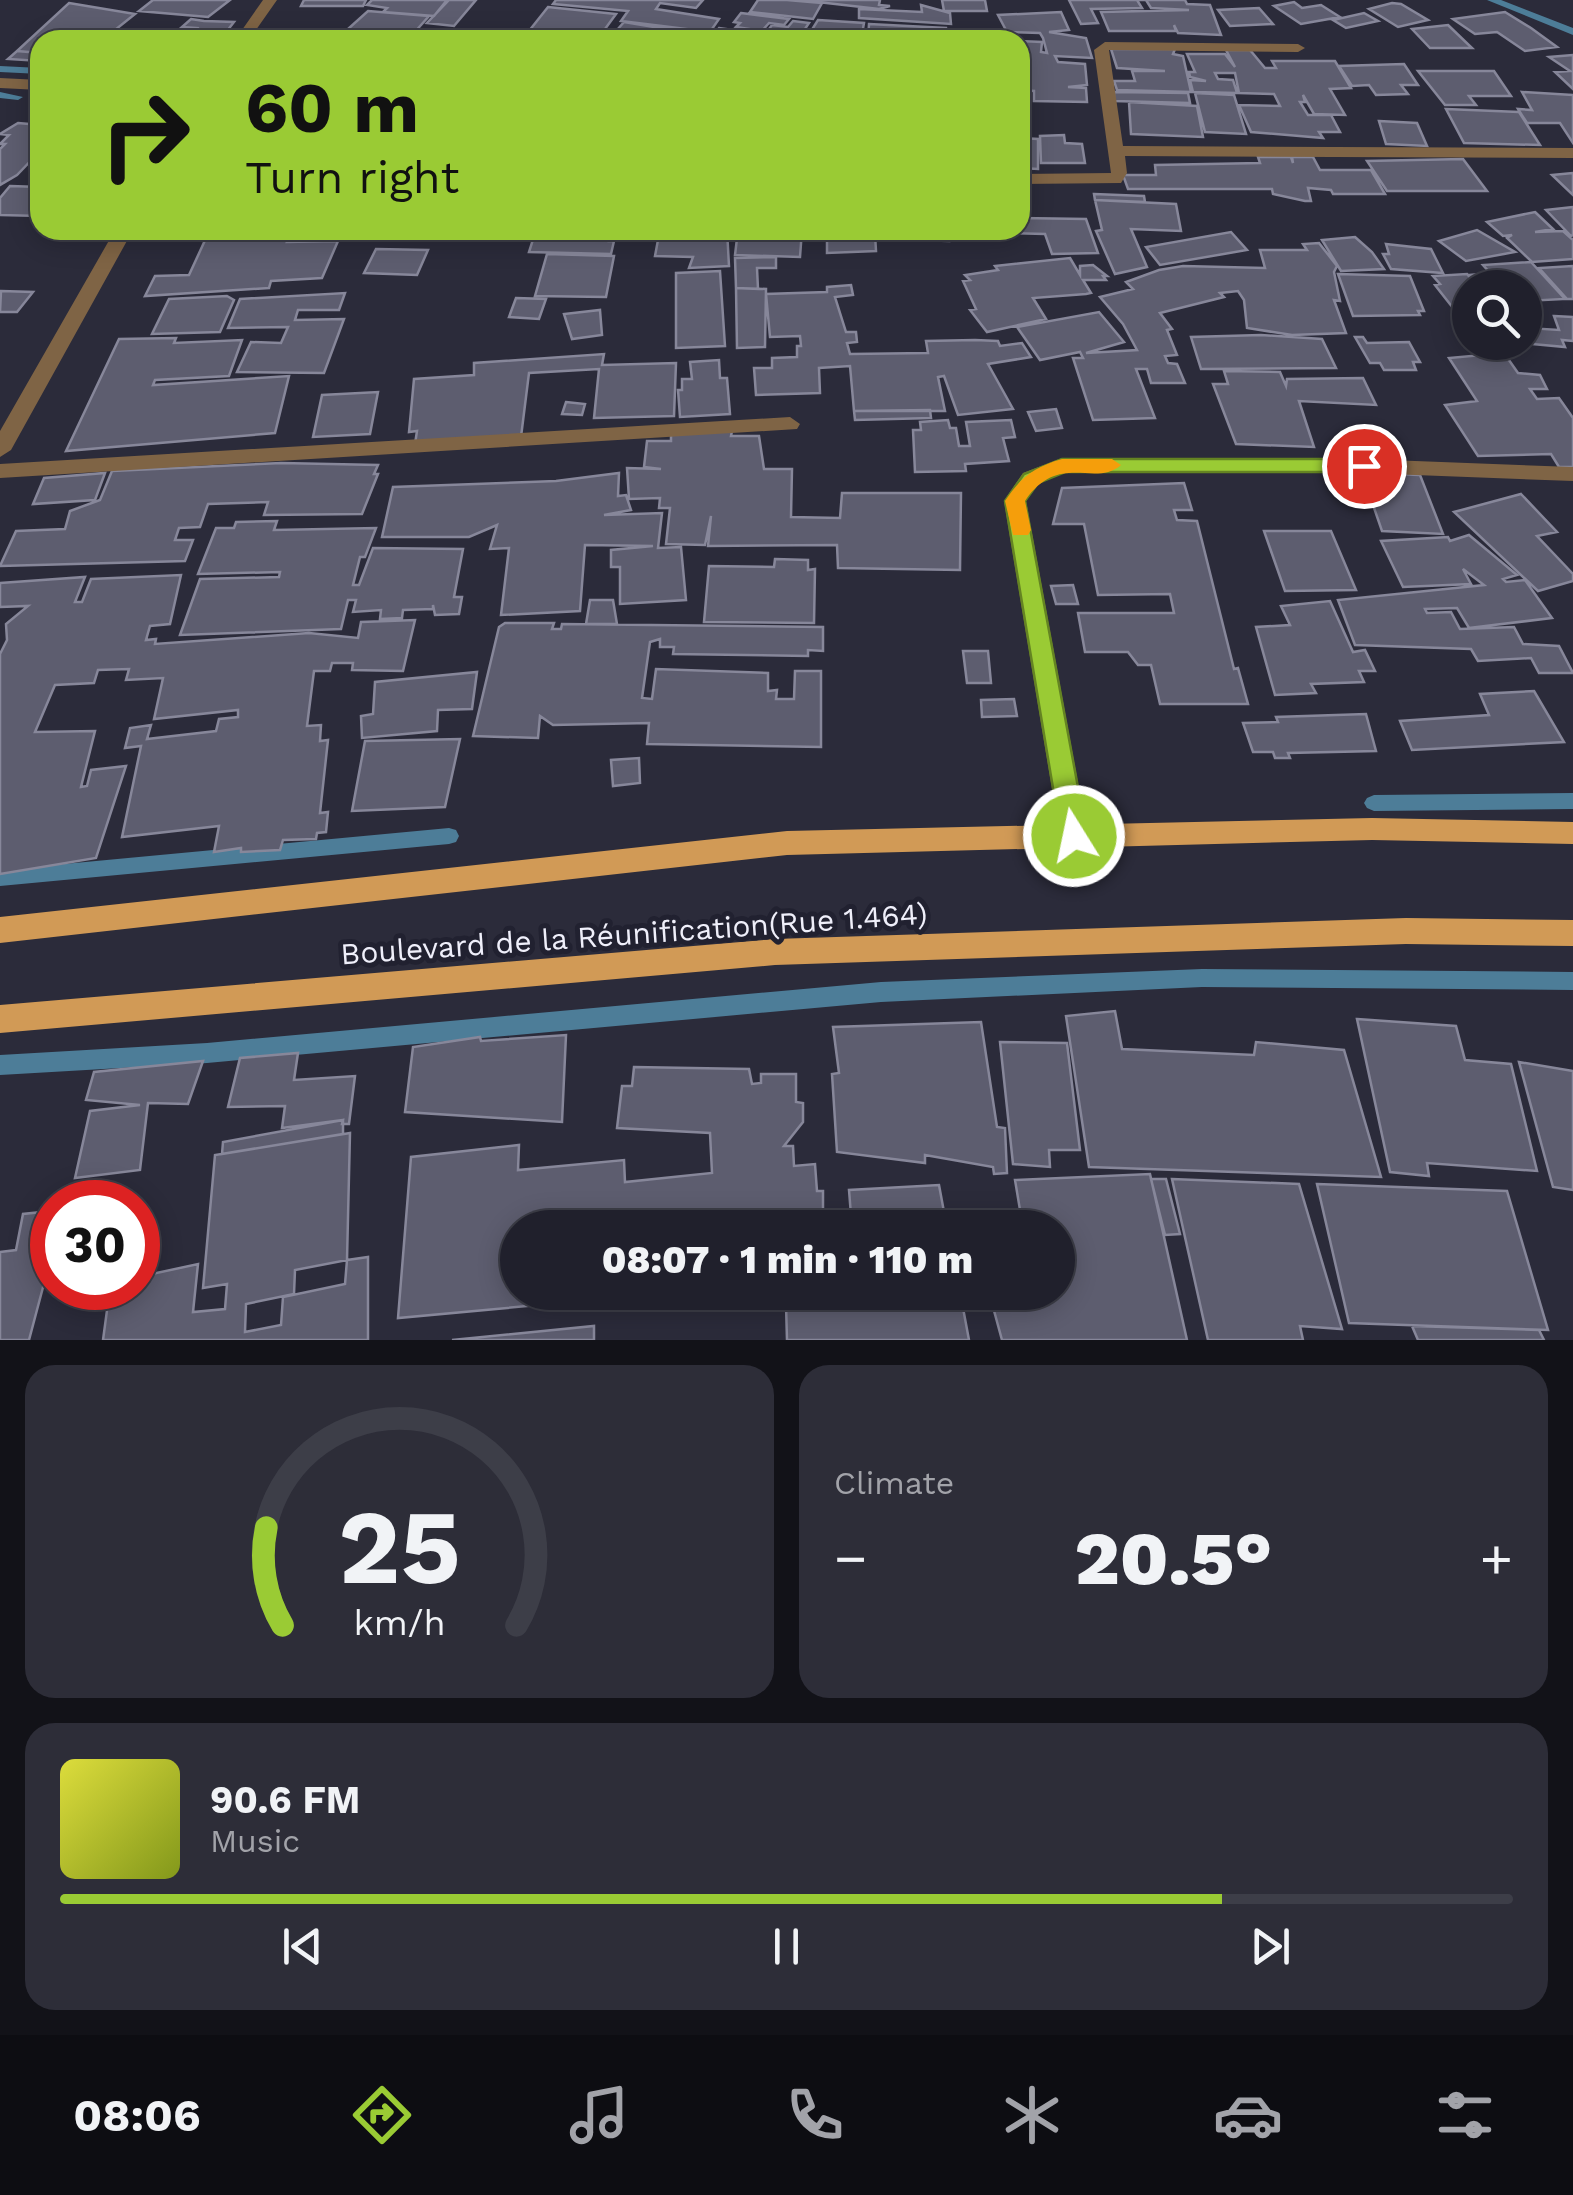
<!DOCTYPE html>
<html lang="en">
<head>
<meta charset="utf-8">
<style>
  :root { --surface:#20202c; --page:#2d2d38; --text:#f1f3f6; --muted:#a2a3a9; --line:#3d3e48; --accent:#9acb34 }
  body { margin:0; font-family:"Work Sans",sans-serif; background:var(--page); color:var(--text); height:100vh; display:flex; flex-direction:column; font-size:38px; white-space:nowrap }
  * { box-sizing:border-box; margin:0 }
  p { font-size:32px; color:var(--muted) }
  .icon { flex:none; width:55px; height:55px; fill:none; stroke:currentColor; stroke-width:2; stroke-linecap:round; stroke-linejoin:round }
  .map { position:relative; height:1340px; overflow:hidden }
  .panel { display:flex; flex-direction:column; gap:25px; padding:25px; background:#121218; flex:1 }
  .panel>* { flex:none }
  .hud { position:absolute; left:30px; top:30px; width:1000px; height:210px; border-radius:30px; box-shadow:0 5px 25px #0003,0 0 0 2px var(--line); background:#9acb34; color:#111; overflow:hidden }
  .fabs { position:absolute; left:1452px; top:270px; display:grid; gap:20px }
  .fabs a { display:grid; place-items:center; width:90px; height:90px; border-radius:50%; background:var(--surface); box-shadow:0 5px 25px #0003,0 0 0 2px var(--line); font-size:50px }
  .speed { position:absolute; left:30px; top:1180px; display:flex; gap:20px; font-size:50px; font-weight:700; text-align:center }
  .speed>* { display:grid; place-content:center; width:130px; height:130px; border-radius:50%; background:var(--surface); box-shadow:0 5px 25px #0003,0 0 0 2px var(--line); line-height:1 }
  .speed .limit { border:15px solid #d22; background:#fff; color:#111 }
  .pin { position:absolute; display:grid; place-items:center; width:85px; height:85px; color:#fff; margin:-42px; border:5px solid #fff; border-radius:50%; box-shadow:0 2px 10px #0007 }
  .me { position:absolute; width:110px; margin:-55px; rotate:350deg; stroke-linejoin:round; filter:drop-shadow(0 0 8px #0008) }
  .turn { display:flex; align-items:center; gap:35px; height:210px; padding:0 50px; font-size:45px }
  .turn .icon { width:130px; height:130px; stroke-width:2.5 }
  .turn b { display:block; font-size:70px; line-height:85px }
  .big { font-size:75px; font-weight:800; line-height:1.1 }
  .panel .tile { flex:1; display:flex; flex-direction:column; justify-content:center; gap:15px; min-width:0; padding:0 35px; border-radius:30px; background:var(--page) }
  .panel .dial { align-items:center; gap:0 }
  .dial svg { height:260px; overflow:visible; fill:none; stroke:var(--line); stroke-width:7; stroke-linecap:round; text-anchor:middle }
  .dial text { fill:var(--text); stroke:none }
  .song { display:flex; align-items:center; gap:30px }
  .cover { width:120px; height:120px; border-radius:15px; background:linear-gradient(135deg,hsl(60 70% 55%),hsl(70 70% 35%)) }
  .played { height:10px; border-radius:5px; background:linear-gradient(90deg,var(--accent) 80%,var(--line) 80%) }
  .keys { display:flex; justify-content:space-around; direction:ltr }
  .heat { display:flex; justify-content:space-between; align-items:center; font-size:55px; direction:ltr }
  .panel .tiles { flex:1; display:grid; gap:25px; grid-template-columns:1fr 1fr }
  .tile:last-child { grid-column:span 2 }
  .trip { position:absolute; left:500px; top:1210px; width:575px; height:100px; border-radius:50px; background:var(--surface); box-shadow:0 5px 25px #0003,0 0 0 2px var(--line); font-weight:800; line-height:100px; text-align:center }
  .menu { display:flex; height:160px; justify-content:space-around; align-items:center; background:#0d0d12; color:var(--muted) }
  .menu .icon { width:70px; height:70px }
  .menu .on { color:var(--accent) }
  .menu b { font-size:45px; color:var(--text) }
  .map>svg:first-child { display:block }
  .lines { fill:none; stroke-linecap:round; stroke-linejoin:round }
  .stream { fill:#4d7d98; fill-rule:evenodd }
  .building { fill:#5d5d6f; stroke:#87879a; stroke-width:2.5; fill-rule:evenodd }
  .minor { fill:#7f6445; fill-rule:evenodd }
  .major { fill:#d19a56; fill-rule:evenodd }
  .route { fill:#9acb34; stroke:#648422; stroke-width:2.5 }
  .slow { fill:#f59e0b }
  .labels { text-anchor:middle; stroke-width:10; stroke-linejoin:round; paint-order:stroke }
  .street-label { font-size:30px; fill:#efeffa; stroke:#212130 }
</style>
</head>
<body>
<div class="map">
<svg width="1573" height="1340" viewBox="0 0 1573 1340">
  <rect width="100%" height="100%" fill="#2b2b3a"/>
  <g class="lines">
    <path class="stream" d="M1487,0h14l72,28v7z
      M0,66l40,2v6l-40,-2z
      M0,92l23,5 -5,3 -18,-2z
      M1573,793v16l-199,2 -7,-3 -3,-5 3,-5 7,-3z
      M449,828l7,2 3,6 -3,6 -7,2 -449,42v-16z
      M1202,969l371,3v18l-371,-3 -321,15 -674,61 -207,12v-20l207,-12 674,-61z"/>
  </g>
  <path class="building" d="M153,0h77l-22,17 -69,-6z
    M304,0h62l-3,6h-62z
    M372,0h75l-13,16 -51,-4 4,-4 -20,-3z
    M449,0h27l-22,26 -27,-3z
    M556,0h147l-7,8 -36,-5 -4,6 63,10 -9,13 -48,-6 -41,-5 7,-10 -75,-7z
    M758,0h29l35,3 -9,16 -63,-7z
    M800,0h80l-1,5 11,1 -11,3z
    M942,0h43l2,11h-43z
    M1069,0h116l2,4 23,1 11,30 -43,-2 -4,-8 2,6h-67l-8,-19 88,-2 -38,-2 -5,-8h-9l5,8 -51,1 7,14 -17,1z
    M1294,2l8,6 19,-3 19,12 -39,7 -27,-18z
    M69,3l66,11 -25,20 -10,-1 -8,7h-52v13l-23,-2z
    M1392,3l9,1 27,16 -30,7 -29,-18z
    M921,5l29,8 1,11 -92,-6v-9l63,3z
    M548,7l68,7 -19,26 -63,-2 6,-6 -11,-1z
    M1259,8l14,16 -43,2 -12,-16z
    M368,11l61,5 -16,18 -65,-5z
    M1061,12l8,18 -20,2 37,6 6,20 -37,-2 3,6 27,2 2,21 -19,2 18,1 1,14 -53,-1v-10l-14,-1v-49l22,1 -1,10 6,1 -4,-15 -3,-5 -33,-1 -9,-17z
    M1505,12l26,16 26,19 -32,4 -28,-19 -22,2 -22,-15z
    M741,13l48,6 -5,6 -15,-2 -7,8 -26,-4 4,-4 -6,-1z
    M1364,13l14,8 -32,7 -13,-8z
    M191,19l13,2 30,1 -14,18h-33l10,-12 -15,-1z
    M818,20l46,3 -3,17 -55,-1z
    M793,21l16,2 -10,15 -33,-5 6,-8 16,2z
    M624,22l36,6 51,5 -5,7 -96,-2z
    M869,24l77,4 1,9 -79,3z
    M1448,25l24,23h-42l-18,-19z
    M719,28l56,8 -3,4 -60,-2z
    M1111,49h64l-2,5 10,2 8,36 -74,-2 -3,-9h21l-3,-10h33l-48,-3z
    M1226,50h24l15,18h11l-4,-7h63l16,27 -21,1 15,26 -31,-1 -11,-19 2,7h-5l8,13h23l9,17h-21l4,6 -72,-6 -12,-27 41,1 -6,-12 -35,-1 -4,-20h-20l3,6 15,1 4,13 -44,-1 -3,-12 16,1 -16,-4 -1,-5h6l-8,-18h38l10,13z
    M17,51l23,2v8l-32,-2z
    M1573,55v34l-18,-17 15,-1 -21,-14z
    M1404,64l14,21h-17l7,9 -32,1 -7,-10 -17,1 -13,-20z
    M1418,71h76l17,25h-42l7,9h-31z
    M1114,92l74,1 2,10 -76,-2z
    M1522,92l51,3v48l-13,-20h-33l-9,-14 14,1z
    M1195,93l39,2 12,39 -41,-2z
    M1129,102l68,4 6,31 -72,-3z
    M1446,109l73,3 21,33 -76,-2z
    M1379,121l38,2 10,23 -41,-2z
    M18,123l22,2v26l-23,24 -17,10v-36l5,-5h-5l9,-9 -9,-1z
    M1064,135l1,8 17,1 3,19h-44l-1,-27z
    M1020,138l18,1v30l-18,-1z
    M1258,157h33l2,6 -1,-6h21l7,13h51l14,24h-52l-2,-4 -23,-2 3,13h-6l-32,-7 -1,-5h-144l-5,-14h33l-1,-10 105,-2z
    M1463,159l24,32h-100l-20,-30z
    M1573,173v22l-21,-20z
    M10,186l30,1v29l-40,-1v-17z
    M1094,194l50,2 1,6 -50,-2z
    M1095,200l81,4 5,27 -50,-2 16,38 -32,7 -19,-43 6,-1z
    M1573,207v28l-2,1 -25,-26z
    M1535,212l18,17 -18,3 28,-1 10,9v19l-41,3 -25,-24 5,-3 -9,1 -16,-14z
    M1020,218l66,1 12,34 -46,1 -7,-20 -77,-2 52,-2z
    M322,230h49l-4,9h-50z
    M536,230h76l-3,11h5l-3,13 -82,-2z
    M635,230h92l2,36 -40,2 4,-11 -38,-1 3,-16h-24z
    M738,230h64l-2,27 -65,-2z
    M913,230h34l2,11 -37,-1z
    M1477,230l38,22 -49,9 -27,-20z
    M1231,232l16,18 -87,15 -14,-18z
    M290,234l-3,8 51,-1 -16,37 -51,3 -2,7 -124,8 10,-20 34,-1 18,-39z
    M827,234h48l1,17 -49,2z
    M1355,237l17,15 12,17 -43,2 -19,-31z
    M1319,243l18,23 -3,6 6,29 -6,-1 12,33 -54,2 -45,-7 -3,-28 -6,-9 -18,2 4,4 -64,16 12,16 -5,1 10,25 -12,1 3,7 9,1 8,19h-34l-4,-14h-11l19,49 -62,2 -20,-62h10l-3,-6 -40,8 -23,-33 82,-15 25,30 -38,11 51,-3 -14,-26 -23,-27 33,-8 -7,-7 33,-12 24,-4 82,2 -5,-18h47l-4,-6z
    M1386,244l45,5 12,24 -52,-4 -8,-15h6z
    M376,249l52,1 -11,25 -53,-2z
    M547,254l67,2 -8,41 -71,-1z
    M776,257v11h-19l1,21 -22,-1 -1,-30z
    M1070,258l10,17v-9l13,-1 14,11h-4l3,4h-23l8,13 -5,1 -53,4 13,21 -59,13 -17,-22 6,-1 -13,-28 7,-1 -5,-5 33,-5 -3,-4z
    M1531,262l34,37 -40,2v-13h-45l-11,-13 21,-2 -7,-8z
    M1573,266v33h-6l-28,-31z
    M720,271l5,75 -49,2v-75z
    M1338,274l72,2 14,35h-6l2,4 -67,1z
    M1467,274l12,14h-9v33l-6,1 -29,-37 5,-1 -7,-8z
    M851,285l2,10 -18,2 11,35h10l1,10 -10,1 3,11 78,-1 -2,-12 49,-1 23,1 2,5 22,-3 9,14 -43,7 25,45 -55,6 -14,-39 -6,1 7,34h-91l-4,-45 -31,2 1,25 -64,2 -2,-27h18v-10l25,-1v-11h4l-1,-10 -30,1 -4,-43 61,-2v-5z
    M736,288l30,1 -1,58 -28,1z
    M1,291l32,1 -16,20h-17z
    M345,293l-6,17h-41l-3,10 49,-1 -20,54 -87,-1 14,-30 30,1 7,-16 -60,1 12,-29z
    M227,296l7,4 -14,32 -68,2 17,-35z
    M516,298l30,1 -7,20 -30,-2z
    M600,310l2,25 -30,4 -8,-25z
    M1554,316l19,1v24l-11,-1 3,7 -43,-4 3,-7h6l-3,-8 31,2z
    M1261,335l61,4 14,29 -135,1 -10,-32z
    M1355,337h8l4,6 42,-1 11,20h-7l3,8h-32l-4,-7h-10z
    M176,338l-2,5 68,-3 -13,36 -74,4 -2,5 136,-9 -14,57 -209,18 53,-112z
    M1504,353l14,20 22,2 7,14h-17l7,10 22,-1 14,20v49h-14l-8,-13 -73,2 -33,-51 32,-4 -28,-43z
    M604,354l-2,11 74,-2 -2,53 -80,2 5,-49 -70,4 -8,64 -106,7 2,-13 -8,1 5,-53 60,-4v-12z
    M719,360l1,18h7l3,36 -50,3 -2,-27h4v-11h10l-2,-17z
    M1224,371l56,1 6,14 1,-7 76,-1 13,27 -77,-4 15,46 -78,-3 -23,-60h15z
    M378,392l-8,42 -57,3 9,-42z
    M566,402l19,2 -3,11 -20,-1z
    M1056,409l6,19 -26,3 -8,-19z
    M930,410l1,8 -76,2 -1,-9z
    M948,420l2,8h6l3,18h11l-4,-24 45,-2 4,17 -12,1 6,23 -44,3 1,7 -51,1 -2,-42h8l-1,-8z
    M732,431l-1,5h28l5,33h28l-1,48 49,1 2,-25h119l-1,77 -122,-2 -1,-23 -129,1 3,-30 -6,29 -39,-1 4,-36h-11l1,-10 -31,1 -2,-31 34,1 -17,-2 3,-26h24v-9z
    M281,463l97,2 -4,9h4l-16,40 -98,1 4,-13 -60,2 -8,23 -21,1 -4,12h18l-8,21 -185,5 16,-35 49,-2 5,-18 30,-11 12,-29z
    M105,473l-10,27 -62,4 11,-26z
    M619,473l-1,23 8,-1 5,15 -27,5 58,-2 -4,35 23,-1 5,53 -66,4v-37h-9v-17l42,-4 -68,-1 -5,66 -79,4 8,-67 -19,1 7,-24 -28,12h-87l11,-50 163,-6z
    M1362,473l58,2 23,59 -61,-3z
    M1184,483l8,27h-18l3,10 20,1 37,148 4,-1 10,36h-88l-9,-39h-13l-10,-13h-43l-7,-39h96l-4,-19 -72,1 -14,-71h-31l9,-36z
    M1521,494l36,38 -20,4 36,38v7l-35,10 -84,-79z
    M277,521l-3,9 102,-2 -11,29h-5l-7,28h6l14,-37 90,1 -9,48h8l-3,17 -24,1 -2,-10v4l-30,1 -1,8 -22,1 1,-9 -28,2 3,-12h-8l-7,29 -161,6 20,-56 79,-2 1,-5 -82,2 18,-46h18l2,-6z
    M1264,531h67l25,59 -71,1z
    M1469,535l48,40 -14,4 3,3 19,-2 27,38 -83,10 -12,-20 -32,1 2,4 24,-1 9,17 54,-2 9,17 36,2 14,27h-34l-8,-15 -53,3 -7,-12 -116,-4 -17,-45 146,-15 -21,-16 8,15 -68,3 -22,-46 67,-4 2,4z
    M775,559l33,1v10l7,-1 -1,54 -110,-1 5,-56 65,1z
    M181,575l-11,49 -20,2 -4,14 10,-1 -1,5 154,-11 49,5 3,-16 54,-2 -12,51 -51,-1 1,-7h-21l-2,8h-16l-7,55 14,-1 -1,16 8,-1 -8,73 8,-1 -2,20 -9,1 -1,6 -33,1 -3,10 -39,2v-4l-27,4 5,-26 -97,11 19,-91 -16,2 5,-20 21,-3 -4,14 69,-8 3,-12 19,-2v-7l-84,9 9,-41 -37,2 3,-11 -31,1 -4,13 -39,2 -20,47 60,-1 -14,56 6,-1 4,-16 35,-4 -30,92 -96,16v-220l7,-14 -1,-16 22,-18 -28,1v-24l85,-6 -10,25h7l9,-23z
    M1073,585l5,19h-22l-5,-18z
    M590,600h23l4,24h-31z
    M1330,601l23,51 12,-2 10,21h-16l5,11 -53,2 5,9 -41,2 -19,-68 34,-2 -9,-19z
    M505,623h49l-2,6h9l1,-5 261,3v24l-15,-1v6l-135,-2 1,-7h-14v-8l-10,3 -8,56 10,1 4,-30 112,4v18l9,-1 -1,9h18l1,-28h26v76l-174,-3 2,-21 -96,2 -13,-9 -2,22 -65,-2 26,-109z
    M963,651h25l3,32h-24z
    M477,672l-5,37 -34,1 -1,21 -75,7 -1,-22 12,-2 2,-32z
    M1534,691l30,51 -152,8 -12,-29 89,-6 -9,-21z
    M1014,699l3,17 -35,1 -1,-17z
    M1366,714l10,37 -88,2 2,5h-15l-2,-6h-20l-10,-29 35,-1 -2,-5z
    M460,739l-15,68 -93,4 13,-70z
    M639,758l1,25 -27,3 -2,-26z
    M1115,1011l7,38 132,6 2,-13 88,8 37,127 -292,-10 -23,-151z
    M1357,1019l99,7 9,34 46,4 26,107 -110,-8 2,13 -39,-4z
    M981,1022l16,105 8,1 2,45 -13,1 -1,-7 -68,-12v8l-88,-11 -5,-78 7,-1 -6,-46z
    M566,1035l-4,87 -157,-10 8,-65 67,-10 1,4z
    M1000,1042l67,1 13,107h-31l1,17 -37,-3z
    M298,1053l-4,27 61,-4 -6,48h-7l1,-4 -61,8 3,-22 -57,1 12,-49z
    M203,1061l-15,43 -40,-1 -8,67 -65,8 15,-67 50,-6 -54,-5 8,-28z
    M1519,1062l54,9v119l-20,-3z
    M634,1067l115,2 3,15 9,-1v-9h35v28l7,1v19l-19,24h9l1,20 21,-2 2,27h6v37h-305v64h161l-281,26 13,-161 108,-12 -1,25 106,-10 1,22 87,-9 -2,-40 -93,-5 5,-42h10z
    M343,1120v14l-121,20 1,-12z
    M350,1133l-3,127 21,-3v83h-265l7,-52h28v-11l60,-13 -5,48 32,-3 2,-25 -24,4 12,-133zM347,1260l-2,24 -62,13 -2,28 -36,7 1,-28 48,-10 1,-24z
    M1150,1174l37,166h-185l-12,-44 68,-4v-64h-35l-8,-48z
    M1151,1179h15l14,55 -15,1z
    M1172,1179l127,5 43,145 -42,-3 3,14h-95z
    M1317,1184l190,7 41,139 -199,-7z
    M939,1185l8,43h-95l-3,-38z
    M52,1211v64l-6,1 -17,64h-29v-88l16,-2 7,-36z
    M823,1292h27l1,10 8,-1 -1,-9h102l9,48h-182l-1,-35 37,-1z
    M594,1326v14h-142z
    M1412,1326l127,4 5,10h-126z"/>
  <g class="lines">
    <path class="minor" d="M263,0h14l-28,40h-14z
      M1105,42l193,2 7,4 -7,4 -189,-2 14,96 450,2v10l-448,-2 2,17 -6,10 -101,1v-10l91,-1 -17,-123z
      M0,78l40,2v10l-40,-2z
      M115,230h18l-122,220 -11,7v-26z
      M790,417l10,7 -3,5 -797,49v-14z
      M1062,458l301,1 210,8v14l-210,-8 -298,-1 -26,11 -13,18 62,336 -4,8 -10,3 -10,-3 -4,-8 -56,-336 19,-28z"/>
    <path class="major" d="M1372,818l201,4v22l-201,-4 -585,15 -787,88v-26l787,-86z
      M1406,918l167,2v26l-167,-2 -631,21 -775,68v-28l775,-66z"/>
  </g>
  <path class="route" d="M1062,459h302l9,7 -9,6h-299l-27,11 -13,18 62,335 -13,11 -13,-11 -56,-335 19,-27z"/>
  <path class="slow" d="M1062,459h50l9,6c-26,23 -62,-14 -96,36l6,29 -3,5h-15l-8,-34c16,-24 29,-34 57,-42z"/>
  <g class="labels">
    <g class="street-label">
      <text transform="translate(634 934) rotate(-4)" y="10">Boulevard de la Réunification(Rue 1.464)</text>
    </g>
  </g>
</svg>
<div class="fabs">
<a><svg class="icon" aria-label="search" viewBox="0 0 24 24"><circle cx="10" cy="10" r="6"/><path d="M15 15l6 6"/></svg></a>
</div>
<div class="speed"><div class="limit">30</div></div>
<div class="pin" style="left:1364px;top:466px;background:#d93025"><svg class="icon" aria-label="arrive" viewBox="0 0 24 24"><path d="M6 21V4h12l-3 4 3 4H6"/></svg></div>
<svg class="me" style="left:1074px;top:836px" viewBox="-20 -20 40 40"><circle r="17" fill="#9acb34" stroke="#fff" stroke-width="3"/><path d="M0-11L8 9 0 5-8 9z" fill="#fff"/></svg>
<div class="trip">08:07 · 1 min · 110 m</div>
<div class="hud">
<div class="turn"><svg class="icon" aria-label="right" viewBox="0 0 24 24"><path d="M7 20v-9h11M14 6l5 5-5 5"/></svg><div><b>60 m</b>Turn right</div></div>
</div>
</div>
<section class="panel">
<div class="tiles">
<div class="tile dial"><svg viewBox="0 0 100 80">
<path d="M14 69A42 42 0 1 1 86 69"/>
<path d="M14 69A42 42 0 0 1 9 39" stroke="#9acb34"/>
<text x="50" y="56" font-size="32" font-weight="700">25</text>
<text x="50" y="72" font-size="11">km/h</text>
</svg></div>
<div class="tile"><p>Climate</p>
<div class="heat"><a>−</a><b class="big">20.5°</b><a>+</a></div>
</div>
<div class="tile">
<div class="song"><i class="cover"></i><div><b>90.6 FM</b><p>Music</p></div></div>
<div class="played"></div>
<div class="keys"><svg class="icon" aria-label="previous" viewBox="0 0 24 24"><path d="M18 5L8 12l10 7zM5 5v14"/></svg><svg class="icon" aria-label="pause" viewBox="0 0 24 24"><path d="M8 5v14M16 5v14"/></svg><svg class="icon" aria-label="next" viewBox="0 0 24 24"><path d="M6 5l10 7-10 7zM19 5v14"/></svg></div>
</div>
</div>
</section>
<nav class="menu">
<b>08:06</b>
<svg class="icon on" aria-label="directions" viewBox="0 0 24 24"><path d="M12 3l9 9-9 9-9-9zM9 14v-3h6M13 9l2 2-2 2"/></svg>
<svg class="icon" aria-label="music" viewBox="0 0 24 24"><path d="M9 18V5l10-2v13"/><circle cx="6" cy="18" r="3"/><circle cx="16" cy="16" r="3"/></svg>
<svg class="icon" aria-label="phone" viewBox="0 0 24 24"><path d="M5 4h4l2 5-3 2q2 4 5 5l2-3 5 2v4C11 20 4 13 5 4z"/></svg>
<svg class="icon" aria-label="climate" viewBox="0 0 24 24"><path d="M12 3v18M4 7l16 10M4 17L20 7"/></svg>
<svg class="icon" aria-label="car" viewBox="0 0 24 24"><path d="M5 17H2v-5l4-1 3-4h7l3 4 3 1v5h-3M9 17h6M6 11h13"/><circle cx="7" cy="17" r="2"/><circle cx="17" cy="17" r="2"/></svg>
<svg class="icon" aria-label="filters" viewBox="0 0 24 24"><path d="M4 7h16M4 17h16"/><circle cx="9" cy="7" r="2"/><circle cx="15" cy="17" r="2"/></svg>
</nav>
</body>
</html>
